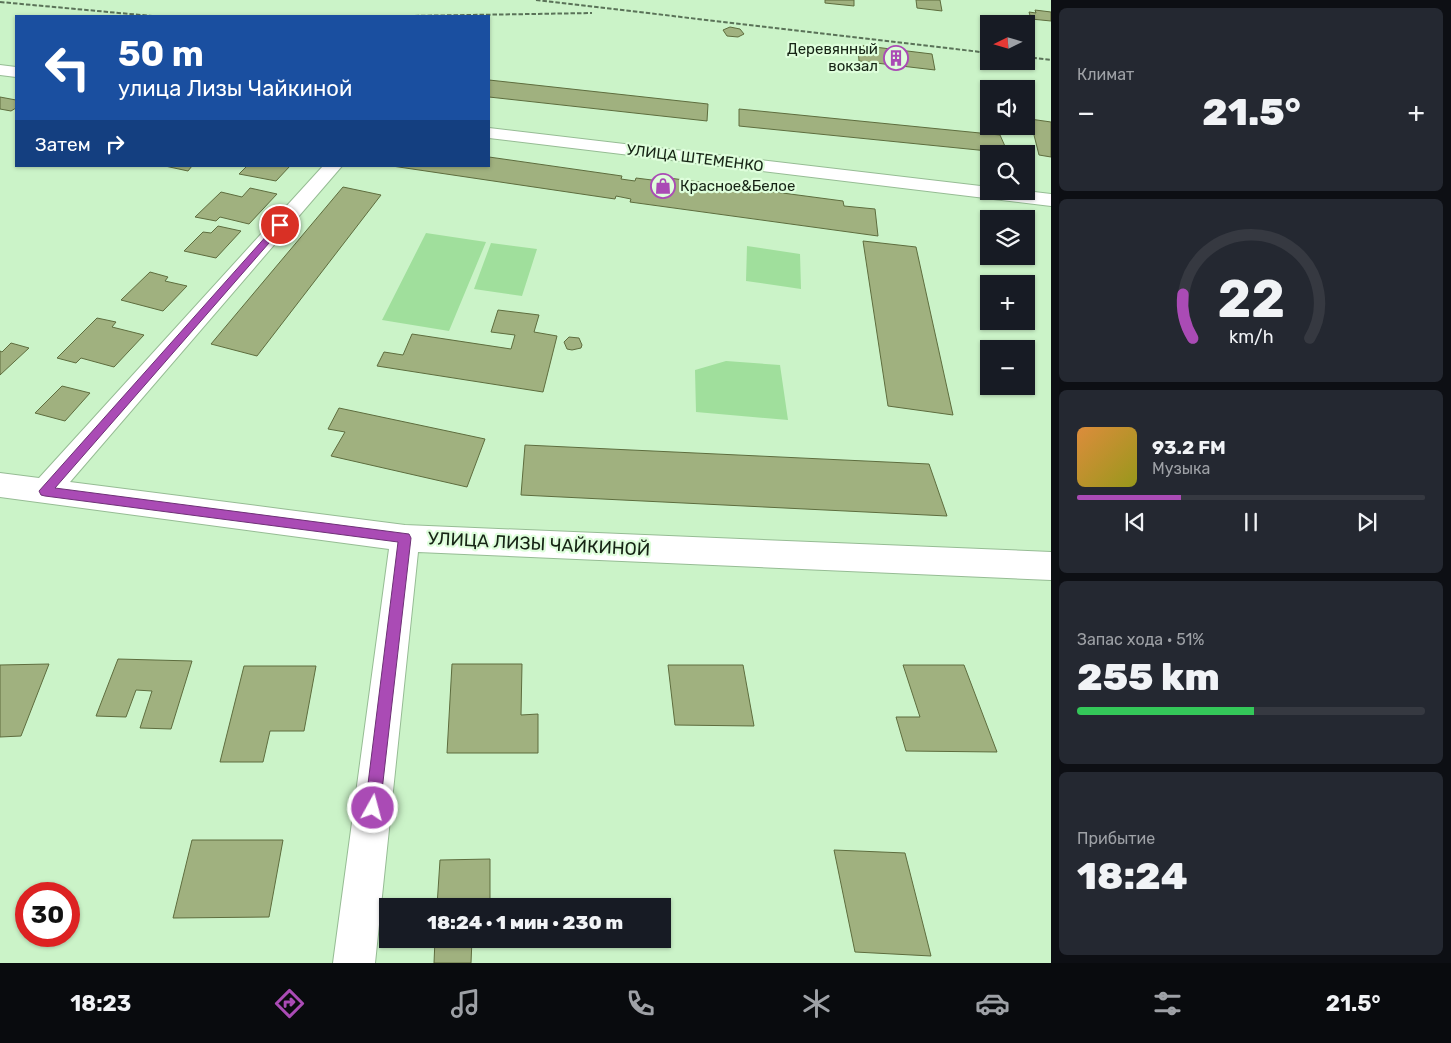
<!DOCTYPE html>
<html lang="ru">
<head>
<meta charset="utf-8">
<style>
  :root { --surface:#171b24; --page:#242831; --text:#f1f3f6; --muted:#9ea1a6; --line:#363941; --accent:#aa4bb5 }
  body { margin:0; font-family:Rubik,sans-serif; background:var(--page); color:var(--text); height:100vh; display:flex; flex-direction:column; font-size:19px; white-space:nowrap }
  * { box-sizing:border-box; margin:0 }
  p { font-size:16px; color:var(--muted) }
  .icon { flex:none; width:28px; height:28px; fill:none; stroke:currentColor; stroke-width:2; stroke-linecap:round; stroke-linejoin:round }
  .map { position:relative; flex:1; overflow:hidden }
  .sheet { display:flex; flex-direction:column; gap:8px; padding:8px; background:#0d0f14; width:400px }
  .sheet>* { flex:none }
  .hud { position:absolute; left:15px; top:15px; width:475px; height:152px; border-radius:0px; box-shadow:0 1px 4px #0004; background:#1a4fa0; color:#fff; overflow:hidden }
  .needle { width:32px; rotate:265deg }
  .fabs { position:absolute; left:980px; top:15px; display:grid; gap:10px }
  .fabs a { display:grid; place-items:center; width:55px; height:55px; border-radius:0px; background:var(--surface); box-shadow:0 1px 4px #0004; font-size:25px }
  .speed { position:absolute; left:15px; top:882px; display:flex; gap:10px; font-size:25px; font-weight:700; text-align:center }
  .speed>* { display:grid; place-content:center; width:65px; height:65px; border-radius:50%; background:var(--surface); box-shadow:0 1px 4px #0004; line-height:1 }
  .speed .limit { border:8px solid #d22; background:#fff; color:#111 }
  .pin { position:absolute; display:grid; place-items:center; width:42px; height:42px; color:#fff; margin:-21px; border:2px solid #fff; border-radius:50%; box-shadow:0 1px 5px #0007 }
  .me { position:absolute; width:55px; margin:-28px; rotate:7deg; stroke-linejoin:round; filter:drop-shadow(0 0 4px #0008) }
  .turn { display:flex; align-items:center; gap:18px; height:105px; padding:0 20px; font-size:22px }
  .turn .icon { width:65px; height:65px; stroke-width:2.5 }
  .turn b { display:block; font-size:35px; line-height:42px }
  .then { display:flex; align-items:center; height:48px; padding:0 20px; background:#0003; gap:10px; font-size:19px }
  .big { font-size:38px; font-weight:800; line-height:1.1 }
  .sheet .widget { flex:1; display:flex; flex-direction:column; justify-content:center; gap:8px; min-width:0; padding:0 18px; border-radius:8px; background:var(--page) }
  .sheet .dial { align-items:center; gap:0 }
  .dial svg { height:130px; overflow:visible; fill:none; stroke:var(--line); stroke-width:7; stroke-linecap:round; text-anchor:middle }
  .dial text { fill:var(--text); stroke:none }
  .song { display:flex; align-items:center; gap:15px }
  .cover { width:60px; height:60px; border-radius:8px; background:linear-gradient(135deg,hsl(30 70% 55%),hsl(60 70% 35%)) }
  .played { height:5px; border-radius:2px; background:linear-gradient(90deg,var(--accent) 30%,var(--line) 30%) }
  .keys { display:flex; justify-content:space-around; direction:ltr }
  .heat { display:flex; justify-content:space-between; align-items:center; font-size:28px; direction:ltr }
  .charge { height:8px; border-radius:4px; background:linear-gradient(90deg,#34c759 51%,var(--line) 0) }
  .trip { position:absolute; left:379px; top:898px; width:292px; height:50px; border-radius:0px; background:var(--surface); box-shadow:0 1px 4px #0004; font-weight:800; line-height:50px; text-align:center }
  .tabs { display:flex; height:80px; justify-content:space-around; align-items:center; background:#090b0e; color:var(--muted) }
  .tabs .icon { width:35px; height:35px }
  .tabs .on { color:var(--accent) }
  .tabs b { font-size:22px; color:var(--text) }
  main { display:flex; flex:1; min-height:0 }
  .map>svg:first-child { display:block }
  .green { fill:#a0df9c }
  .building { fill:#a0b17f; stroke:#5e6d3e }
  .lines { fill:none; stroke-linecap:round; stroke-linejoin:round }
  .minor-casing { stroke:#96bc94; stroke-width:2 }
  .major-casing { stroke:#96bc94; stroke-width:2 }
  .minor { fill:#fff; fill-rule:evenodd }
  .major { fill:#fff; fill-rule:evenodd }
  .rail { stroke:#5a7258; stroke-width:2; stroke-dasharray:4.5 2; stroke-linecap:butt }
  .route { fill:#aa4bb5; stroke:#6e3176 }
  .labels { text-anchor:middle; stroke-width:4.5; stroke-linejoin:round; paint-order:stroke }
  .far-poi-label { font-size:15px; fill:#162415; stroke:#defedb; text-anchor:end }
  .far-street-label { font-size:15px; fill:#162415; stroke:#defedb }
  .street-label { font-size:18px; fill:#162415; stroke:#defedb }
</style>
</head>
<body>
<main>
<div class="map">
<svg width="1051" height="963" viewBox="0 0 1051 963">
  <rect width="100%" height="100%" fill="#cbf3c8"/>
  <path class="green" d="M426,233l60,9 -37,89 -67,-11z
    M491,243l46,6 -15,47 -48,-7z
    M747,246l53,8 1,35 -55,-8z
    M726,361l54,4 8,55 -92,-8 -1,-42z"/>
  <path class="building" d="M825,0h29v6l-29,-3z
    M916,0h24l2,11 -25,-3z
    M1035,10l16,2v9l-20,-2 -2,-7 7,1z
    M730,27l10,2 4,5 -6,3 -11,-1 -4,-6z
    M858,45l74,9 3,16 -76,-9z
    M489,80l219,24 -1,17 -218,-24z
    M0,97l16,3v8l-5,3 -11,-2z
    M739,109l261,26 8,18 -269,-27z
    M1030,119l21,3v35l-12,-2z
    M489,157l133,19 -1,3 14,2 1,-3 32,4 1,-4 174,23 1,5 31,3 3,27 -248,-34 1,-3 -15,-3 -1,3 -223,-33h97z
    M165,166h27l-4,5z
    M247,166h43l-14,15 -37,-7z
    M343,187l38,8 -124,161 -46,-12z
    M250,188l27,6 -28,30 -29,-7 -4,4 -21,-4 26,-25 21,5z
    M218,226l23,5 -25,27 -32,-7 19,-19 8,1z
    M863,241l53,6 37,168 -65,-9z
    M150,272l18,5 -3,4 22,5 -24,25 -42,-11z
    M498,310l41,5 -5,17 23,4 -14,56 -166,-26 7,-14 19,3 9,-21 99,15 4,-14 -24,-3z
    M97,318l19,4 -4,5 32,8 -30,32 -33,-9 -5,5 -19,-5z
    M569,337l10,1 3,7 -1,3 -9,2 -5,-1 -3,-7z
    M11,343l18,5 -29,27v-24l2,1z
    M62,386l28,7 -25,28 -30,-8z
    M339,408l146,31 -18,48 -136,-31 14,-24 -17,-3z
    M525,445l404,19 18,52 -426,-21z
    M118,659l74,2 -21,68 -31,-1 12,-37 -16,-1 -10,27 -30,-1z
    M49,664l-28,72 -21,1v-72z
    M452,664h70l-1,51 17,-1v39h-91z
    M668,665h75l11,61 -79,-1z
    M903,665h61l33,87 -91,-1 -10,-34h24z
    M244,666h72l-12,65h-34l-7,31h-43z
    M192,840h91l-14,77 -96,1z
    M834,850l71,3 26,103 -76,-4z
    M490,859v47h-53l3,-46z
    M435,939h37l-1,24h-37z"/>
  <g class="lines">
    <defs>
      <path id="minor" d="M323,166h19l-272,316 335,43 646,27v28l-633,-28 -43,411h-42l56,-414 -389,-52v-24l39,5z"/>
      <path id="major" d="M0,65l16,2v10l-16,-2z
        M489,128l500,59v4h37l25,3v12l-562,-68z"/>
    </defs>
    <use href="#minor" class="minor-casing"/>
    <use href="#major" class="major-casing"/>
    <use href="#minor" class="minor"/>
    <use href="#major" class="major"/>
    <path class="rail" d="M536,0l453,53
      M0,2l152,14
      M408,16l184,-3
      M1026,57l25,3"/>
  </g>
  <path class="route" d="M280,223l4,2 -1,2 -228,261 354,46 2,4 -31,270 -2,6 -5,2 -6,-2 -2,-6 33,-266 -353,-46 -4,-1 -2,-4 238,-267z"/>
  <defs>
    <symbol id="building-ring" viewBox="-11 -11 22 22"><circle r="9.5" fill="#defedb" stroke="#aa4bb5" stroke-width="1.5"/><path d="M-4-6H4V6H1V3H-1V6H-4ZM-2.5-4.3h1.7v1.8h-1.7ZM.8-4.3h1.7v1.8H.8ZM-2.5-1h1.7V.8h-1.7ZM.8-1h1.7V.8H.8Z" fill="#aa4bb5"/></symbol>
    <symbol id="shop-ring" viewBox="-11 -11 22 22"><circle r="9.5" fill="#defedb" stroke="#aa4bb5" stroke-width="1.5"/><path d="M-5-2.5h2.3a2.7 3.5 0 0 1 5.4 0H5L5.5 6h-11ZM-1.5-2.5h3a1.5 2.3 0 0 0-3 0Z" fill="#aa4bb5"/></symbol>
  </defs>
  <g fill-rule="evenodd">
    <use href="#building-ring" x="882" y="44" width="28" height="28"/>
    <use href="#shop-ring" x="649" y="172" width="28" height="28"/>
  </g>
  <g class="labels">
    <g class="far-poi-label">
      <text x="878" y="54">Деревянный<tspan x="878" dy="17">вокзал</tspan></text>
      <text x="680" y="191" text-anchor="start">Красное&amp;Белое</text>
    </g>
    <g class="far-street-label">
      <text transform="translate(695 158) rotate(7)" y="5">УЛИЦА ШТЕМЕНКО</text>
    </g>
    <g class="street-label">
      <text transform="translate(539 544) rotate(3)" y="6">УЛИЦА ЛИЗЫ ЧАЙКИНОЙ</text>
    </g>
  </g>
</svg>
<div class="fabs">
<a><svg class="needle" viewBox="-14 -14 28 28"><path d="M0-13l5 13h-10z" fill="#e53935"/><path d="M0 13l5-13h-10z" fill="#9ea1a6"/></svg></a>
<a><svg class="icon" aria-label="sound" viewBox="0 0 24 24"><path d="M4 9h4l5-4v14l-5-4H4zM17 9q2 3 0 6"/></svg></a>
<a><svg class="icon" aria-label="search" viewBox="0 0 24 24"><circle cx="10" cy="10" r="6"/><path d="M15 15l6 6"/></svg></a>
<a><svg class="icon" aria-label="layers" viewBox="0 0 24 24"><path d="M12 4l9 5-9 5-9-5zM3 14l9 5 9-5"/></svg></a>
<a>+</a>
<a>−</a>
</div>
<div class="speed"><div class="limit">30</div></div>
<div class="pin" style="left:280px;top:225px;background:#d93025"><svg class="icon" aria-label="arrive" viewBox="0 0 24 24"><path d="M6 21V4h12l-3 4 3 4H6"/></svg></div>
<svg class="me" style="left:373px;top:808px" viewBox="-20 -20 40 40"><circle r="17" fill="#aa4bb5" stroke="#fff" stroke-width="3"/><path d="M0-11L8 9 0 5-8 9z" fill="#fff"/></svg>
<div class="trip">18:24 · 1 мин · 230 m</div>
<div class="hud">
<div class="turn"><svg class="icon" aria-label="left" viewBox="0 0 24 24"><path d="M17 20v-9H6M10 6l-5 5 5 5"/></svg><div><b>50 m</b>улица Лизы Чайкиной</div></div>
<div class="then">Затем<svg class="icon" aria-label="right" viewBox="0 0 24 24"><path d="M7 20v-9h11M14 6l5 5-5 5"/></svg></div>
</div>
</div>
<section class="sheet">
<div class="widget"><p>Климат</p>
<div class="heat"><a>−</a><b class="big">21.5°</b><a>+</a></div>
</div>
<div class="widget dial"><svg viewBox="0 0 100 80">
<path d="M14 69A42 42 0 1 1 86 69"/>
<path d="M14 69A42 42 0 0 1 8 42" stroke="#aa4bb5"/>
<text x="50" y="56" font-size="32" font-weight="700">22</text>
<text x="50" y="72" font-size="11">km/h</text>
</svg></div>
<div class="widget">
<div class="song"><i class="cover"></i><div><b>93.2 FM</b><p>Музыка</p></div></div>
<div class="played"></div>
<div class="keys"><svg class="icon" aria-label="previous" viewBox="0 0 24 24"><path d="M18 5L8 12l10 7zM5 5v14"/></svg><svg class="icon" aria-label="pause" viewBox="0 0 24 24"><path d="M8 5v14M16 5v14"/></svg><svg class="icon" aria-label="next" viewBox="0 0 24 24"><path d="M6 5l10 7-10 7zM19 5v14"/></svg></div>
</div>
<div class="widget"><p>Запас хода · 51%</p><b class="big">255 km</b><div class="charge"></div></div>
<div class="widget"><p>Прибытие</p><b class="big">18:24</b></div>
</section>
</main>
<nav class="tabs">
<b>18:23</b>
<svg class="icon on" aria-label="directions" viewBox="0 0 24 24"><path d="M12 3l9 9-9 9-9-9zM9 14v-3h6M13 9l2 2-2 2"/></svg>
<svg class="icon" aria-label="music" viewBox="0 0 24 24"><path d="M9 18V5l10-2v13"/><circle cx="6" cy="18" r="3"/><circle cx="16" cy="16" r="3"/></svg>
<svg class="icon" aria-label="phone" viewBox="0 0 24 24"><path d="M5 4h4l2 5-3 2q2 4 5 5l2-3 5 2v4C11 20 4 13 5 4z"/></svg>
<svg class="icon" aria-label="climate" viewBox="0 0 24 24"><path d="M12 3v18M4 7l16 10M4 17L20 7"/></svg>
<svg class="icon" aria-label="car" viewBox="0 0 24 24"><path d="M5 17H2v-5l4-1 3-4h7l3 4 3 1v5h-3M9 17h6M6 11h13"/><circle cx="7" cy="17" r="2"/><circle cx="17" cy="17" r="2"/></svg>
<svg class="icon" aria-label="filters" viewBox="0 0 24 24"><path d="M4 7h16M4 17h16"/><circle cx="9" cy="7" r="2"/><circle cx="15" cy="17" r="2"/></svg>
<b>21.5°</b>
</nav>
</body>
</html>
